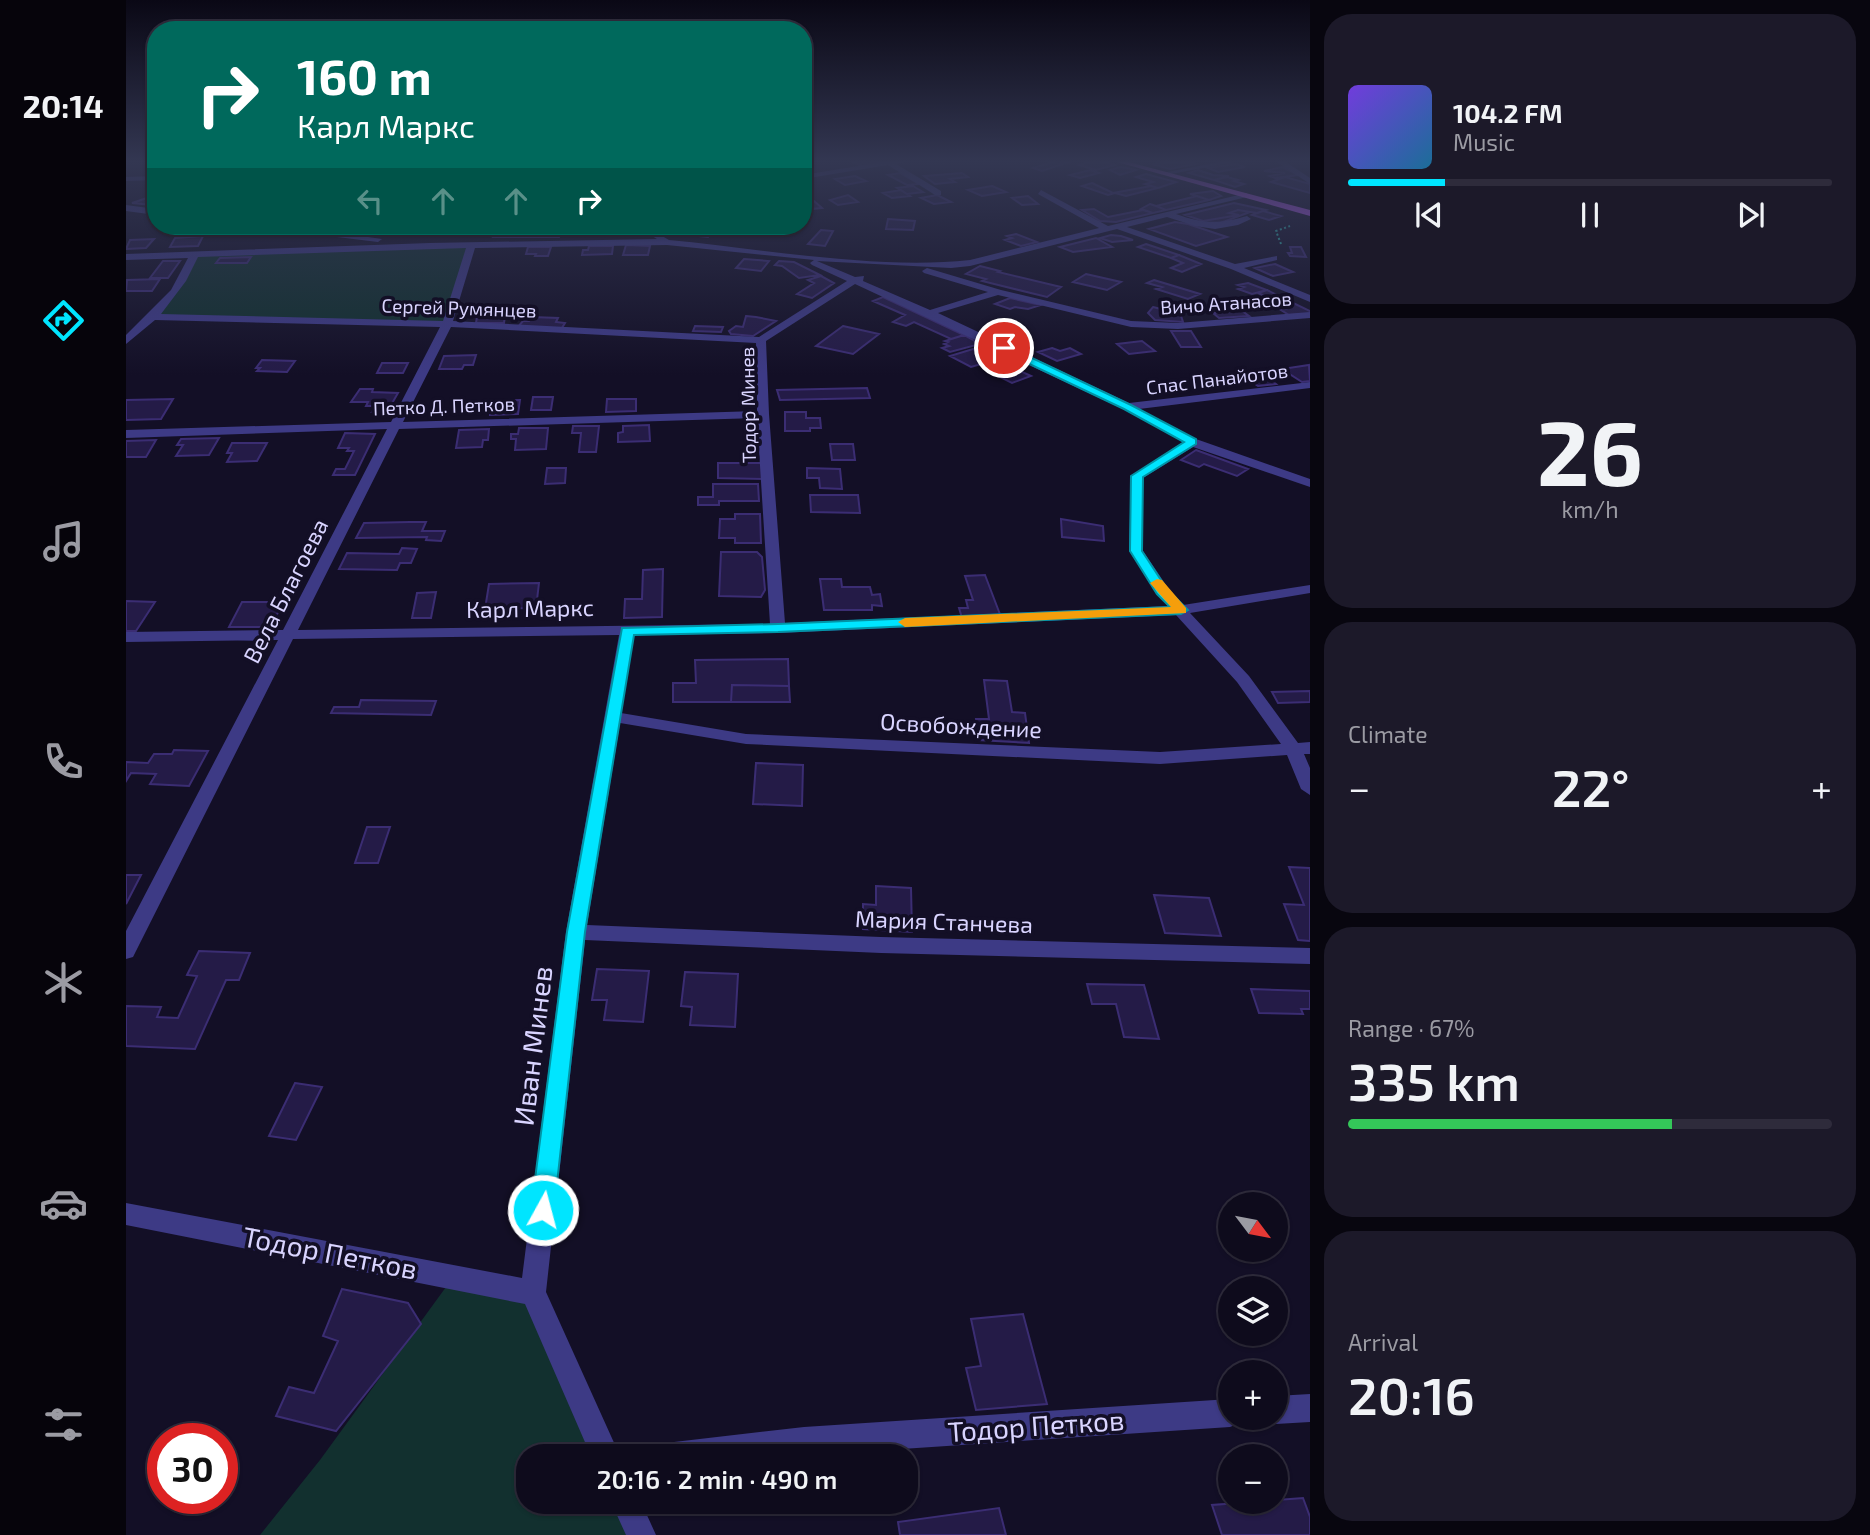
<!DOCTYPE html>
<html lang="en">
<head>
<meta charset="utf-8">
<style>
  :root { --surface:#0e0b1c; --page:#1c1929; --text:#f1f3f6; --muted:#9b9ba3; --line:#2e2b3b; --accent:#00e5ff }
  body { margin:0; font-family:"Exo 2",sans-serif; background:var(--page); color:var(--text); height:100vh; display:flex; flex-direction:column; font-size:26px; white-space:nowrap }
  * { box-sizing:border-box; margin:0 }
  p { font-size:23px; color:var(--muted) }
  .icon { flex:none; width:38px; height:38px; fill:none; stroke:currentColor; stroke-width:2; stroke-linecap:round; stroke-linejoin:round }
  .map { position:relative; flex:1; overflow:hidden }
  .drawer { display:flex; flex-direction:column; gap:14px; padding:14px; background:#08060f; width:560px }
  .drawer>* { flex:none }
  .top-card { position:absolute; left:21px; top:21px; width:665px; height:214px; border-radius:28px; box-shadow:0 2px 5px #0004,0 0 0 2px var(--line); background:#00695c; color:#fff; overflow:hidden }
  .needle { width:46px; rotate:122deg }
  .controls { position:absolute; left:1092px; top:1192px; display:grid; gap:14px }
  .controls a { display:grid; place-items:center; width:70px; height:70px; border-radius:50%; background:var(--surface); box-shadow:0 2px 5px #0004,0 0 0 2px var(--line); font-size:35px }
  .speed { position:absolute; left:21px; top:1423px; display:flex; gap:14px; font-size:35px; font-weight:700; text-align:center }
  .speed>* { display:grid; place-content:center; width:91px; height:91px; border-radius:50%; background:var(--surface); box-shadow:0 2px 5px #0004,0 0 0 2px var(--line); line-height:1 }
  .speed .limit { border:10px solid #d22; background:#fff; color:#111 }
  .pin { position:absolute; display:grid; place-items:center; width:60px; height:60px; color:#fff; margin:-30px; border:4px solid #fff; border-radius:50%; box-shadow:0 2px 7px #0007 }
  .me { position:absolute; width:77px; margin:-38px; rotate:7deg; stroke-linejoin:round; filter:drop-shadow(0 0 5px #0008) }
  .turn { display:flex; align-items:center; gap:24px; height:147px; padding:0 35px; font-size:32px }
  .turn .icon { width:91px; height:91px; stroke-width:2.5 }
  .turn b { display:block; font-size:49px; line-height:60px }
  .lanes { display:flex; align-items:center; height:66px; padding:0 35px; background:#0003; justify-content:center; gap:35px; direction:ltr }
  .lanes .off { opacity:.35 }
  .big { font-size:52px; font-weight:600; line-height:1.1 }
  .drawer .card { flex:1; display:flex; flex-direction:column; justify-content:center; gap:10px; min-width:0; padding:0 24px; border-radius:28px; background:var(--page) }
  .drawer .dial { align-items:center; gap:0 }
  .dial b { font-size:91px; line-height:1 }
  .song { display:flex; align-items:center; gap:21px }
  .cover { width:84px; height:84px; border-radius:10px; background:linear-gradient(135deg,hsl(260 70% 55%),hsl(200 70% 35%)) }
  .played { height:7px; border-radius:4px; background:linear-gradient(90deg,var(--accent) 20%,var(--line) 20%) }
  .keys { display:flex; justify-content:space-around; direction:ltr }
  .heat { display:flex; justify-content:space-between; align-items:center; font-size:38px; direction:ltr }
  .charge { height:10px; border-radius:5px; background:linear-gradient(90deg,#34c759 67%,var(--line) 0) }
  .trip { position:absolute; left:390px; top:1444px; width:402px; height:70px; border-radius:28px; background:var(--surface); box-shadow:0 2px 5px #0004,0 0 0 2px var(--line); font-weight:600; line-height:70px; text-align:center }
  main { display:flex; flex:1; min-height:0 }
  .tabs { display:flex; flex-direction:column; width:126px; justify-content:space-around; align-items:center; background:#06040b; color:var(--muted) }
  .tabs .icon { width:49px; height:49px }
  .tabs .active { color:var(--accent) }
  .tabs b { font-size:32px; color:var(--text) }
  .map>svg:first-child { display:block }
  .green { fill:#12302f }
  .building { fill:#241b47; stroke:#3b2d73; stroke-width:2 }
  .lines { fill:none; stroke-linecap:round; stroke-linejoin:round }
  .path { stroke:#2fb8b0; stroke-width:2; stroke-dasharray:2 2.5; stroke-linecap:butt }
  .minor { fill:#3d3a85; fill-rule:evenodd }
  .major { fill:#c25bff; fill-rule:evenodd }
  .route { fill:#00e5ff; stroke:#0095a6; stroke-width:2 }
  .slow { fill:#f59e0b }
  .labels { text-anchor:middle; stroke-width:7; stroke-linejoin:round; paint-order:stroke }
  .far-street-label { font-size:19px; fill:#d9d4ff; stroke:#130f26 }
  .street-label { font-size:23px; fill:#d9d4ff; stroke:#130f26 }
  .near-street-label { font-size:28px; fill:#d9d4ff; stroke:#130f26 }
</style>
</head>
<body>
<main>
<nav class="tabs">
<b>20:14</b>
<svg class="icon active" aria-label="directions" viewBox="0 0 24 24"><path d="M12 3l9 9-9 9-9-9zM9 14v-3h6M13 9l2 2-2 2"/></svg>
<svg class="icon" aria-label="music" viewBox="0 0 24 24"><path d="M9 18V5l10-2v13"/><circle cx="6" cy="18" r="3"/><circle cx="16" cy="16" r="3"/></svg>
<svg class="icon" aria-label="phone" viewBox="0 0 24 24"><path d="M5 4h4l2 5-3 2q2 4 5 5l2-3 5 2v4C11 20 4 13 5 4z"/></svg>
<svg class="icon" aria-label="climate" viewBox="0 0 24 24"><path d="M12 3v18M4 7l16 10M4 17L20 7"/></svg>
<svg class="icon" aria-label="car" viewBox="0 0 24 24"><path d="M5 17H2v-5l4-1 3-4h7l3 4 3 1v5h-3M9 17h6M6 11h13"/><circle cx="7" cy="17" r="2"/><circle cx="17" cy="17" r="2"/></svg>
<svg class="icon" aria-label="filters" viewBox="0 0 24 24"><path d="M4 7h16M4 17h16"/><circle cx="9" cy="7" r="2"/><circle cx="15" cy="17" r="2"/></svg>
</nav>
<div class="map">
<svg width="1184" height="1535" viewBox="0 0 1184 1535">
  <rect width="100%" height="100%" fill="#130f26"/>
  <path class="green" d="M345,245l-24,79 -292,-7 39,-62z
    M328,1276l79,17 73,163h-78v46h98l15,33h-381l60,-75z"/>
  <path class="building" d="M722,160h25l7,3 -18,3z
    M933,160l10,2 -27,9 -9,-3z
    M971,160l18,5 -19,5 -17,-5z
    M1063,161l7,3 -26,5 -18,-5z
    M1109,164l10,3 -27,5 -10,-4z
    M994,167l7,1 9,2 -16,5 -10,-5z
    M1156,167l17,8 -24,3 -5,-2 15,-3 -21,-2z
    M964,170l9,3 -19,5 -10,-3z
    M1072,170l15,5 16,1 -15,4 -25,-7z
    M774,173l19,11 -12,1 -19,-10z
    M836,173l6,4 -18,2 5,3 -20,2 -11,-8z
    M1020,174l30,8 -18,6 -13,-4 8,-2 -17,-5z
    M729,176l11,5 -21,4 -10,-6z
    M1101,177l11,3 -4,1 10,3 -9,3 -21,-7z
    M1159,177l25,7v9l-39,-11z
    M966,183l21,10 38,-7 7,2 -32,8 -11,-3 -7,2 -26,-9z
    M787,186l10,6 -16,2 -10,-6z
    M866,186l14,6 -24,4 -14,-6z
    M775,190l9,6 -18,2 -9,-5z
    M1087,191l8,5 -12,4 -19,-6z
    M30,195v8l-4,2 -20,-2z
    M722,195l10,7 -20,3 -8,-5z
    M811,195l14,7 -17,2 -13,-6z
    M902,196l10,8 -16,1 -10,-7z
    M1071,196l12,4 -43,10 -10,-4z
    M688,201l8,7 -19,2v-7z
    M1108,203l32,7 -9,3 -19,-3 -9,3 10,2 -36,6 -18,-6z
    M1024,204l6,2 10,4 -13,3 -12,-4z
    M968,209l14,8 35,-7 10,3 -37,9 -16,-1 -18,-11z
    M1112,210l12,2 -35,13 -12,-4 36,-6 -10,-2z
    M1137,211l18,5 -12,4 -17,-5z
    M762,219l27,2 -2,9 -27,-1z
    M1049,222l13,2 39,13 -31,9 -47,-17z
    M481,226h26l7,3 -10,6h-22v-4h-9l1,-4h9z
    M612,226h16l9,1 -6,8 -29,-1z
    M643,226h24l10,1 -3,4 -33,-3z
    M574,227l15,1 -7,9 -19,-2z
    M695,230l12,1 -8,15 -17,-2z
    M434,231l-1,6h-66l2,-5z
    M890,234l21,8 -16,4 -16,-6 7,-2 -5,-2z
    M985,235l10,1 12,4 -21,2 -12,-4z
    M77,236l-5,10 -28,1 5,-9z
    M970,238l16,9 -39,5 -13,-5z
    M28,239l-8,9 -20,1 4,-9z
    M1020,244l33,11 -8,3 -33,-11z
    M500,245l24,1 -2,9h-25z
    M463,246h24l-1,8 -30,1 1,-5h5z
    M402,247h23l-3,9h-13l1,-2h-10z
    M1164,247h11l5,10 -16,-1 -2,-3h4z
    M1053,255l22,9 -19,8 -11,-4 12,-5 -12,-5z
    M125,257l-4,6h-31l4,-5z
    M618,259l25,2 -8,10 -25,-3z
    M37,261h17l-12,17h-18z
    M653,261l15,1 26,13 -21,3 -17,-12 -7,-1z
    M1149,264l18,8 -20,4 -18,-8z
    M854,266l20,5 -2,1 63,15 -14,10 -65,-16 4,-2 -20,-5z
    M960,274l35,8 -14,8 -34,-8z
    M695,276l13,7 -22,15 -15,-4 17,-11 -6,-3z
    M34,279l-8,12h-26l1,-11z
    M1028,280l46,14 -12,5 -32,-10 6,-2 -15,-4z
    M1122,283l19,7 -15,4 -14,-5 6,-2 -6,-2z
    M1141,290l22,11 -10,2 -21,-10z
    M757,297l81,38 -13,4 -37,-17 -8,4 -13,-4 12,-7 -32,-14z
    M884,298l31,7 -13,4 -13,-2 -5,2 -15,-5z
    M1163,301l21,10v3l-21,1 -8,-5 5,-1 -7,-6z
    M1105,303l18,13 -30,2 -6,-5h7l-6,-5 10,-1 -5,-3z
    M1027,307l12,3 -3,2 18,1 3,9 -28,-2 -7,-7z
    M380,309l-2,14h-28l2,-13z
    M620,316l10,1 20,4 -23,15 -22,-2 -2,-3 7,-5 7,1z
    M406,317l26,1 -2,4 9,1 -5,8 -43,-3 6,-7h6z
    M569,326l28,1 -2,5 -28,-1z
    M717,326l36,8 -26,20 -37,-8z
    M1045,331h20l10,16h-20z
    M838,335l16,9 -30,8 -8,-4 7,-2 -5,-2 4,-2 -3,-1z
    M1016,341l13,10 -26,3 -12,-10z
    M926,348l8,3 10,-3 11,6 -24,7 -19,-9z
    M847,349l22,11 -24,7 -21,-11z
    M350,355l-3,10h-9l-2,4h-23l5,-13z
    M136,360l33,1 -8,11 -30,-1 3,-3h-4z
    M256,363h26l-5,10h-26z
    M881,365l24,11 -19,7 -24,-12z
    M1183,365l1,16 -8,1 -20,-13z
    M1133,371l17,13 -18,2 -17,-12z
    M741,388l3,10 -90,2 -3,-10z
    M234,389h13l-1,3 26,1 -11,19h-15l3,-6h-9l2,-4h-17z
    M407,397h20l-2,13h-20z
    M47,399l-12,20 -35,1v-20z
    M481,399h29v12l-30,1z
    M394,400l-2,14 -28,1v-7h-5l1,-7z
    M659,412h21v6h14l1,10h-11v3h-25z
    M523,425l1,16 -32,1v-9l5,-1v-6z
    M447,426h26l-3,26h-17l2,-19h-9z
    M393,428h29l-2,21 -31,1 1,-11h-5v-5h7z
    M363,429l-1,11h-5l-1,7 -26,1 3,-18z
    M219,433l30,1 -20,41h-22l3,-6h9l9,-18h-7l2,-3h-11z
    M93,438l-10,17 -33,1 7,-11h-6l4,-6z
    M30,440l-10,17h-20v-16z
    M106,443h35l-10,18 -30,1 5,-9h-5z
    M704,444h23l2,16h-23z
    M1070,450l52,19 -11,7 -33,-12 -5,3 -18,-7z
    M592,463h44l1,16 -45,-1z
    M421,468h19l-1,15 -20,1z
    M681,468l33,1 2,20 -22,-1 -1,-10h-12z
    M587,484h45l1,17h-40v4h-21v-8h15z
    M684,495h48l2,18 -49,-1z
    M609,514h25l1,29h-26v-5h-16l1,-19h15z
    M935,519l42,7 1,15 -42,-4z
    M284,522h16l-4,9h23l-4,10 -15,-1 1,-3 -71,1 8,-15z
    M276,548l15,1 -6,14h-11l-3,7 -58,-1 8,-16 52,1z
    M595,552h36l5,5 3,33 -4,7 -42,-1z
    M537,569l-1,48 -38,1 1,-19h17l1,-29z
    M859,575l16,42 -39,1 -3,-10h9l-2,-8h7l-8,-24z
    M694,579h21l1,8h28l2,8 8,-1 2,12 -10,-1v5h-48z
    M413,583l-3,25 -51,1 4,-25z
    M310,592l-5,26h-19l5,-25z
    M0,601l29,1 -19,29h-10z
    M116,602h41l-12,25h-42z
    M662,659l1,27 -57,-1 -1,17h-58v-19h23l-1,-23z
    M858,680l23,1 5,31 13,1 4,30 -51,-3 -2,-21h13z
    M606,685l57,1 1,16h-59z
    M1184,691v11l-32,1 -6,-11z
    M235,700l75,1 -5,14 -100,-2 3,-6h25z
    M48,750l34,1 -19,35 -39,-2 6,-10 -25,-1 -5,8v-19l22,1 6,-9h18z
    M630,763l47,2 -1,41 -49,-2z
    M241,827h23l-12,36h-23z
    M1163,867l21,1v73l-12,-1 -14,-36 20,1z
    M0,875h15l-15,29z
    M750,886l35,2 1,44 -49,-3v-25l13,1z
    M1028,895l55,3 12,38 -56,-3z
    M73,951l51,2 -11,27h-13l-31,69 -69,-3v-40l35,1 -4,10 21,1 19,-42 -10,-1z
    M471,969l52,2 -6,51 -39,-2 3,-20h-15z
    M559,972l53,2 -3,53 -45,-2 2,-18 -11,-1z
    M961,984l57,1 15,54 -35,-2 -8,-33h-24z
    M1125,989l59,2v18h-9l2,5 -44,-1z
    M169,1083l27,4 -26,53 -27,-4z
    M216,1289l66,14 13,21 -85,107 -60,-15 13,-29 25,6 24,-52 -15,-5z
    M897,1314l24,90 -71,6 -10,-42 15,-2 -10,-47z
    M1177,1498l7,19v18h-88l-10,-30z
    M873,1508l7,27h-106l-2,-13z"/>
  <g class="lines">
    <path class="path" d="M1155,244l-5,-13 14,-5"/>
    <path class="minor" d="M769,160h16l-15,4 45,27v4h-6l-47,-30 -85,14v-4z
      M1104,160h15l-79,15 -4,-2z
      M1148,160h9l27,18v6z
      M30,176v4l-30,1v-4z
      M915,190l67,36 139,-33v4l-71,17c27,10 44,10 71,2l4,3 -13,6 -23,4 -20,-3 -28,-9 -40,10 108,37 42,-8v4l-33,8 66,27v7l-79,-33 -114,-40 -147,37 -19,2 -134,-7 38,16 9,-1 -1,5 67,29 58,-18 -64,-19 -2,-2 5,-3 74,22 130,31 47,2 132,-11v6l-132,11 -47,-2 -133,-32 -60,18 191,90 181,-21v6l-171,21 57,30 114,40v8l-117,-40 -50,31v73l25,37 15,17 127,-20v8l-120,20 59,63 49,67 12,-1v12h-6l6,14v27l-9,-6 -14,-34 -127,9 -414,-20 -126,-21 -33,202 294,12 429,11v16l-429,-11 -296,-13 -39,352 74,164h-29l-66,-152 -399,-79v-22l396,75 44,-346 53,-297 -326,4 -157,312 -3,6 -7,2v-28l152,-291 -152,2v-10l157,-2 104,-201 -261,9v-8l265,-8 49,-95 -285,-7 -29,24v-9l45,-45 17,-32 -62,2v-6l304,-11 227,-4 -22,-13h10l24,14c94,9 208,30 301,20l129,-32 -61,-34zM541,245l147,15 -4,3 2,2 35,16 -88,56 -306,-16 22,-73zM340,248l-23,73 -282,-7 25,-33 12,-24zM729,284l268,125 60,33 -52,34 -2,75 39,55 -383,17 -16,-209 -3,-73zM325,327l305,16 1,68 -354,11zM631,418l13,206 -472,6 101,-201zM1050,615l61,67 44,62 -121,8 -414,-18 -125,-21 13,-78 144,-2z
      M0,205l30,4v6l-30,-4z
      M141,226h24l91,13 -4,3 -107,-13z
      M1184,1394v28l-34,2 -10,-4 -1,-2h11v-22z
      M1104,1399v19h12l-2,5 -10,4 -433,29h-137l4,-10 10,-4 130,-15z
      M485,1502h30l15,33h-30z"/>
    <path class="major" d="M984,160h11l189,50v6z"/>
  </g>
  <linearGradient id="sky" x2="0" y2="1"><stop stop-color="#0a0815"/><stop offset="0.43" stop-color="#333752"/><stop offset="1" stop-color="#333752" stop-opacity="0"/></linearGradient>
  <rect width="1184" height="375" fill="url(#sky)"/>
  <path class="route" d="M874,346h7l124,59 65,34v5l-53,33 -1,74 25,38 21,21 -7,4 -403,18 -144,3 -49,297 -31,278 -3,7 -8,4 -8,-4 -4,-7 36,-278 55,-304 156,-4 392,-17 -13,-13 -27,-43 1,-75 53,-34 -60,-33 -124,-59z"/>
  <path class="slow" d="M1031,579l5,1 24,28v5l-281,14 -7,-5 7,-4 266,-11 -21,-24z"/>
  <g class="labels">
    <g class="far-street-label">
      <text transform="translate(1100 303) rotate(-4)" y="7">Вичо Атанасов</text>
      <text transform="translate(333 308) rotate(2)" y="7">Сергей Румянцев</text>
      <text transform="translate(1091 379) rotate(-7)" y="7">Спас Панайотов</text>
      <text transform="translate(622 405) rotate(-91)" y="7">Тодор Минев</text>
      <text transform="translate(318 406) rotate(-2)" y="7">Петко Д. Петков</text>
    </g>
    <g class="street-label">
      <text transform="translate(160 591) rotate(-63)" y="8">Вела Благоева</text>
      <text transform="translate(404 609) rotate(-1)" y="8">Карл Маркс</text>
      <text transform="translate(835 726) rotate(3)" y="8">Освобождение</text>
      <text transform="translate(818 922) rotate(2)" y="8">Мария Станчева</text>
    </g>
    <g class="near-street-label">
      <text transform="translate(407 1046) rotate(-83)" y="10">Иван Минев</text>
      <text transform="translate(204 1253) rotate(11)" y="10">Тодор Петков</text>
      <text transform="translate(910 1426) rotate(-4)" y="10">Тодор Петков</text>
    </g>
  </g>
</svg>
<div class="controls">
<a><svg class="needle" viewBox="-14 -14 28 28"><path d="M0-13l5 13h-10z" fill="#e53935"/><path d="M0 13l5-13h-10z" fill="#9b9ba3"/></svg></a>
<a><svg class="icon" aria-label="layers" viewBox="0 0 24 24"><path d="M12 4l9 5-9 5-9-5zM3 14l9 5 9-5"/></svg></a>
<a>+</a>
<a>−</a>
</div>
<div class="speed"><div class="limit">30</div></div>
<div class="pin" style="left:878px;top:348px;background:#d93025"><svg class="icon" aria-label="arrive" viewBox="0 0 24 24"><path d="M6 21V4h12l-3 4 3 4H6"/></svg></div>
<svg class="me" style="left:417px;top:1210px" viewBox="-20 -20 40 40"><circle r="17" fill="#00e5ff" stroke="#fff" stroke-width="3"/><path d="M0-11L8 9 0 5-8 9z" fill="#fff"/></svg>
<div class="trip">20:16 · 2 min · 490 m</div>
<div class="top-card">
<div class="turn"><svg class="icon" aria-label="right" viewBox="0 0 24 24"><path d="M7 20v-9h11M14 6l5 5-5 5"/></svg><div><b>160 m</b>Карл Маркс</div></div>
<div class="lanes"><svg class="icon off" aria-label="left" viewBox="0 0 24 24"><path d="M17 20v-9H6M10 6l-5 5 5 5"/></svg><svg class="icon off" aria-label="ahead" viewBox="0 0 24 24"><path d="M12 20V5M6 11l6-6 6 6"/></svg><svg class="icon off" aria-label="ahead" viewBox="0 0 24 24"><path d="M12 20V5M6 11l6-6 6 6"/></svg><svg class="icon" aria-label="right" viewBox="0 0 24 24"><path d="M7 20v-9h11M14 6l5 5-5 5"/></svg></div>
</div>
</div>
<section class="drawer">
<div class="card">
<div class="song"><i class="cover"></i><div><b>104.2 FM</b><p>Music</p></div></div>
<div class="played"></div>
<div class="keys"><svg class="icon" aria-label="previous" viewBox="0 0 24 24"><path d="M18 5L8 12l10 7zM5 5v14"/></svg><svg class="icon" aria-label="pause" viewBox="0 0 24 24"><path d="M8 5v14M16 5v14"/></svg><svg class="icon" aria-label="next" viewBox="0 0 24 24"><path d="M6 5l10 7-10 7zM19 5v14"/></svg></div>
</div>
<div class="card dial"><b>26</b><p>km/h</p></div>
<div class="card"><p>Climate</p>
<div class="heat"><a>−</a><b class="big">22°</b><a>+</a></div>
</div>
<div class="card"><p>Range · 67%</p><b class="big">335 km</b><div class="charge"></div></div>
<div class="card"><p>Arrival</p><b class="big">20:16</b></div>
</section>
</main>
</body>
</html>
